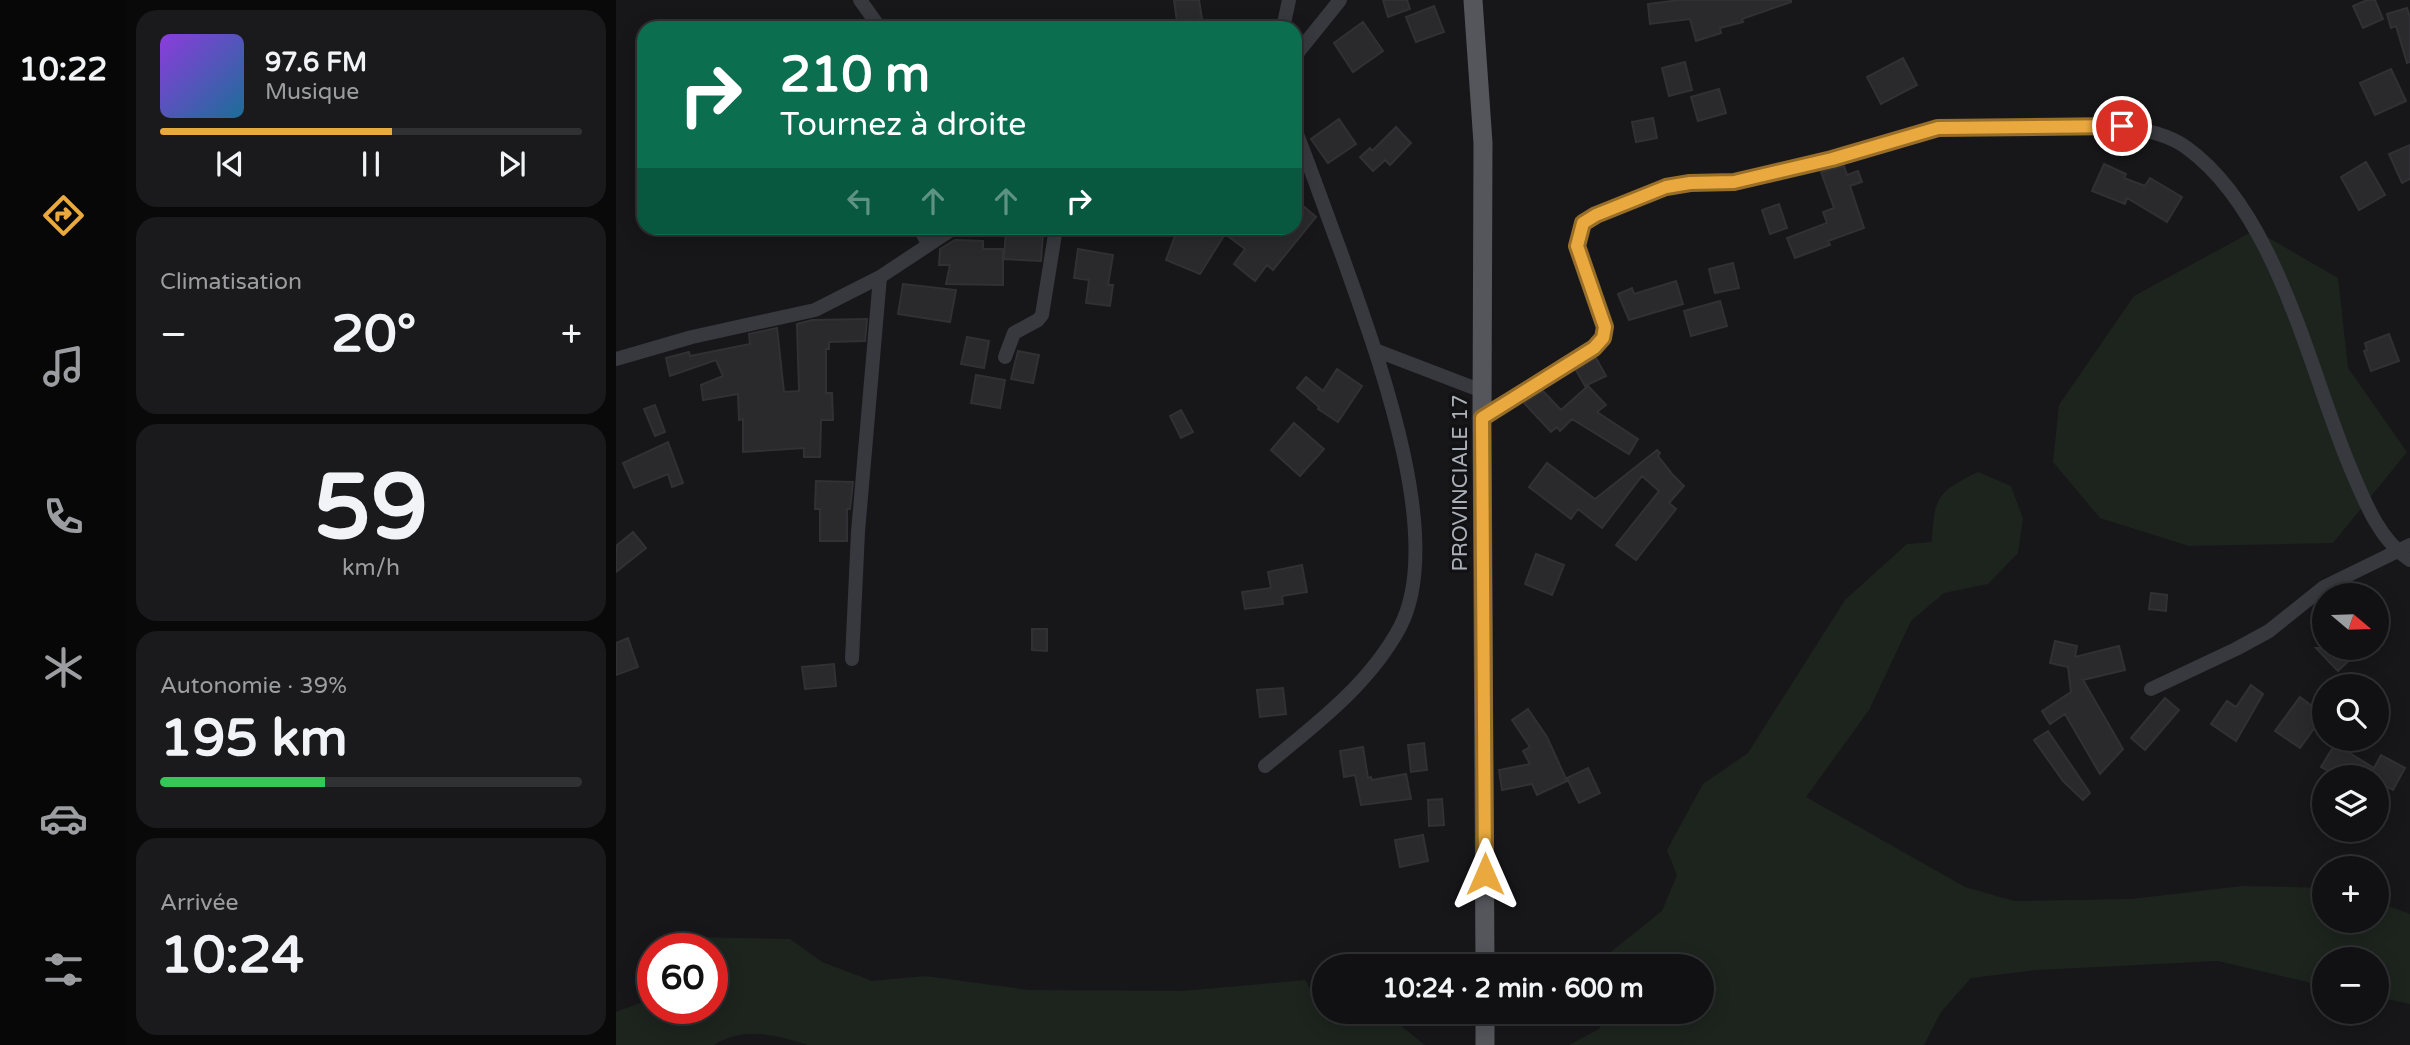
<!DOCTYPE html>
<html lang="fr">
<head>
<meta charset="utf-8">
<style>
  :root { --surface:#111113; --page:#1a1a1c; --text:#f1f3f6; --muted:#9c9da0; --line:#303133; --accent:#eaa93e }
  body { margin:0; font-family:"Varela Round",sans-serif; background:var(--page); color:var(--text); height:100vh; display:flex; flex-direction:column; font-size:26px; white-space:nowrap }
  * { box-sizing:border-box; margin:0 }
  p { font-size:23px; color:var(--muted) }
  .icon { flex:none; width:38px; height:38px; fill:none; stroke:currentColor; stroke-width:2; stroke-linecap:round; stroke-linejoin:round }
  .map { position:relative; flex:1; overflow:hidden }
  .sheet { display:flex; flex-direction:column; gap:10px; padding:10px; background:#09090a; width:490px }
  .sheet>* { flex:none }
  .banner { position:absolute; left:21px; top:21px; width:665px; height:214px; border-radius:21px; box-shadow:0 4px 18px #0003,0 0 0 2px var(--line); background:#0b6e4f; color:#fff; overflow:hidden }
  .needle { width:46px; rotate:109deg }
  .buttons { position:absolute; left:1696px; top:583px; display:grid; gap:14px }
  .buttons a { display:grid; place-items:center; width:77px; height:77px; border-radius:50%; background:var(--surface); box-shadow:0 4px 18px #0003,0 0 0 2px var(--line); font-size:35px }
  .speed { position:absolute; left:21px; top:933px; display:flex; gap:14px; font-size:35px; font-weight:700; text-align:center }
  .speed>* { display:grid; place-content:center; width:91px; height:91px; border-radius:50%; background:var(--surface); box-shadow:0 4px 18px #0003,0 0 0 2px var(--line); line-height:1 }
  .speed .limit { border:10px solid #d22; background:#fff; color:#111 }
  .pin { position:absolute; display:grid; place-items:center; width:60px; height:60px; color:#fff; margin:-30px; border:4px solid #fff; border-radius:50%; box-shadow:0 2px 7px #0007 }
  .me { position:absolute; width:77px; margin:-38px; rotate:0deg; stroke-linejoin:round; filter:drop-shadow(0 0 5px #0008) }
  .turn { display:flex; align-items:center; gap:24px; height:147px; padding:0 28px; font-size:32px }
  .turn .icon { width:91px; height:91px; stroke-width:2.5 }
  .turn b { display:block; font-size:49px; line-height:60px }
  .lanes { display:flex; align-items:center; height:66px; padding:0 28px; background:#0003; justify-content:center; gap:35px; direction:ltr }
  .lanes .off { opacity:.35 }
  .big { font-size:52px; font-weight:700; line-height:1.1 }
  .sheet .widget { flex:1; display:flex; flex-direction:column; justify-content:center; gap:10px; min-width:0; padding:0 24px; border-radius:21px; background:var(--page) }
  .sheet .dial { align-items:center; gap:0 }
  .dial b { font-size:91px; line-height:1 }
  .song { display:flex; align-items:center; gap:21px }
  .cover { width:84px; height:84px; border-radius:10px; background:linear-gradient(135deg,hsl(270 70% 55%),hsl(200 70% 35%)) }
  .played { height:7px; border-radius:4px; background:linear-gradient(90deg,var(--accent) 55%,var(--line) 55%) }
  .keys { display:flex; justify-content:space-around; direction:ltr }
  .heat { display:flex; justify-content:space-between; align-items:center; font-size:38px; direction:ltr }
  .charge { height:10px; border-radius:5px; background:linear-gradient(90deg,#34c759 39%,var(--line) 0) }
  .trip { position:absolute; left:696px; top:954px; width:402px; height:70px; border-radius:35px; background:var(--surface); box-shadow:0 4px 18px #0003,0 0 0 2px var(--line); font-weight:700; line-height:70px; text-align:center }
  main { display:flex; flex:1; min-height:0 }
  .tab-bar { display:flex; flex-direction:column; width:126px; justify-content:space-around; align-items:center; background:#070708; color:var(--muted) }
  .tab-bar .icon { width:49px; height:49px }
  .tab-bar .current { color:var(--accent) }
  .tab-bar b { font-size:32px; color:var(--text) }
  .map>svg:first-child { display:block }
  .green { fill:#1d241e }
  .building { fill:#2a2a2d; stroke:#313135; stroke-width:2 }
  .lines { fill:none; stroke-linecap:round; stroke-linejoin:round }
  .minor { stroke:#38393e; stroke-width:14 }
  .major { stroke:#54565c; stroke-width:19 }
  .route-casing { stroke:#986e28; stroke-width:18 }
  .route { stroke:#eaa93e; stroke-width:12 }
  .labels { text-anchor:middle; stroke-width:7; stroke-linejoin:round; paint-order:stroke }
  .street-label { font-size:21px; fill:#aaafb8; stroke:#121214 }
</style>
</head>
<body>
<main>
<nav class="tab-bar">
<b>10:22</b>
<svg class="icon current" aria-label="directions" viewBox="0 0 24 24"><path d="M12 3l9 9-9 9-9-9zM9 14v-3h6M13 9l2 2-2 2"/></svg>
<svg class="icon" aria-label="music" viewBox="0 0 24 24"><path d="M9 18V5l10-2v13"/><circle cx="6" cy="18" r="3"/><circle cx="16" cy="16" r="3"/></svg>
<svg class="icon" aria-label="phone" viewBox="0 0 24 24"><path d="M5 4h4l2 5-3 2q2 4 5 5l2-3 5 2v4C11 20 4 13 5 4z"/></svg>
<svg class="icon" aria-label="climate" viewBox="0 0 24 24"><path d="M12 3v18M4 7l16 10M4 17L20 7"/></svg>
<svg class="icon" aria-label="car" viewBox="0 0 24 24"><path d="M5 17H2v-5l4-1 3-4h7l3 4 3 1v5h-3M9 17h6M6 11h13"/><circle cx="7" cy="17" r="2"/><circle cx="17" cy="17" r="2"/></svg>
<svg class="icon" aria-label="filters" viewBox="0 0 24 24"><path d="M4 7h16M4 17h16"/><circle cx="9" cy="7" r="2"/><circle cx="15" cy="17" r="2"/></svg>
</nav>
<section class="sheet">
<div class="widget">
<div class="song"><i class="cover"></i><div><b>97.6 FM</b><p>Musique</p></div></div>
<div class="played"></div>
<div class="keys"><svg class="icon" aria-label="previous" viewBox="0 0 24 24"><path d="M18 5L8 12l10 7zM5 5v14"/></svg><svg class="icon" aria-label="pause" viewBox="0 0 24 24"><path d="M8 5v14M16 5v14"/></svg><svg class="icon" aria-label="next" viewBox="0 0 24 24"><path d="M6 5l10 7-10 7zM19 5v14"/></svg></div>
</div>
<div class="widget"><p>Climatisation</p>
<div class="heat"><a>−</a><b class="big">20°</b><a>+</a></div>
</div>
<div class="widget dial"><b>59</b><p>km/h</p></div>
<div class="widget"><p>Autonomie · 39%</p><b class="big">195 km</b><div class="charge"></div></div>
<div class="widget"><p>Arrivée</p><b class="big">10:24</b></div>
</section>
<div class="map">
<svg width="1794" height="1045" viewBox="0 0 1794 1045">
  <rect width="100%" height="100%" fill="#171719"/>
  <path class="green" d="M1639,230l83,48 10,90 59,84 -74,91 -144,3 -89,-28 -47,-56 6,-57 75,-109z
    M1362,472l33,14 12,33 -5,34 -30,31 -44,9 -33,28 -42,89 -63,87 159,90 49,14 117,-2 112,-13 81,2v32h52l1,-18 33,12v90l-33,-7 -1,-38h-52v27l-106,-25 -181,9 -66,8 -30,34 -17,33h-355l32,-17 -17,-16h119v-46h-106l10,-11 55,-44 15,-36 -10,-25 36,-66 45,-31 97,-153 62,-56 25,-2c2,-45 5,-50 46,-70z
    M74,937l100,2 32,23 50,19 53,-5 104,14 154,1 122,-11 20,32 70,9 30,24h-617c-32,-10 -63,-19 -94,0h-98v-33l37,-14v10h59v-60h-26z"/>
  <path class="building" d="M558,0h25l3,19 -25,3z
    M767,0h24l3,9 -22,8z
    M1063,0h112v2l-49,17 1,3 -23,6 1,5 -25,8 -6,-22 -40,5 -2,-20z
    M1751,0h8l8,19 -20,9 -10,-22z
    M818,6l10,26 -28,10 -10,-25z
    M1791,8l3,10v44l-3,1 -11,-37 -5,2 -4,-14z
    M747,22l20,29 -30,21 -19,-29z
    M1287,58l14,27 -36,19 -14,-27z
    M1069,62l7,28 -23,6 -7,-28z
    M1775,69l15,32 -31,14 -15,-32z
    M1103,89l7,24 -28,8 -7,-24z
    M1037,118l4,20 -21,4 -4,-20z
    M723,119l17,25 -28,19 -17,-24z
    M780,127l15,16 -21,22 -5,-5 -12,11 -13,-14 10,-9 2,3z
    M1794,145v34l-8,4 -13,-29z
    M1750,162l19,33 -26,15 -18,-33z
    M1488,164l22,10 -2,4 21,8 5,-8 32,19 -15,25 -40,-24 -2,6 -33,-13z
    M1228,166l3,9 11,-4 4,11 -12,4 14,42 -36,13 2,4 -35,13 -8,-20 40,-15 -4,-11 11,-4 -13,-36z
    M679,199l21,18 -43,53 -6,-5 -12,16 -21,-17 11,-15 -20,-15 -25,40 -34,-14 12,-32h117z
    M1163,204l8,24 -17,6 -8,-24z
    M390,231l37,1 -2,29 -37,-2z
    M339,240l28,1v8h20v36l-57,-1 4,-19h-11l1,-16z
    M462,249l35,6 -5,30h5l-3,21 -24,-3 3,-23 -15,-2z
    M1117,263l6,25 -24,5 -6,-24z
    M1060,281l7,23 -54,16 -11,-26 14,-6 2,6z
    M287,284l53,6 -6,32 -52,-8z
    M1104,301l7,25 -36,10 -7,-25z
    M251,319l-2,22 -36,1v7h-3v44h6l1,27h-12l-1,37h-16v-9l-61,4v-33l-4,1 -1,-26 -35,6 -2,-15 22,-9 -7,-16 -46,16 -4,-18 23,-6 1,4 60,-12 -1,-10 28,-6 7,64 15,-1 -2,-67 15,-4z
    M1773,334l10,27 -28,10 -7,-20 3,-1 -2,-7z
    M351,337l22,4 -5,27 -23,-4z
    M402,351l21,4 -6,28 -22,-4z
    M980,358l10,18 -21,10 -9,-16z
    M721,369l25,17 -24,36 -20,-13 1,-2 -22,-19 9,-11 17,14z
    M360,375l29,5 -5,28 -29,-5z
    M972,386l18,19 -9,7 41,27 -9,15 -57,-35 -12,12 -3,-4 -6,5 -27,-29 19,-12 18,19z
    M39,405l10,27 -10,4 -11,-27z
    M565,410l12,22 -12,6 -11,-22z
    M678,423l30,26 -24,27 -29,-26z
    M52,442l15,41 -11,4 -4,-13 -34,14 -11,-25z
    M1041,450l3,3 -2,3 15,19 11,11 -15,17 7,6 -40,51 -20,-15 43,-54 -17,-15 -40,52 -24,-19 -7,10 -42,-32 18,-24 48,36z
    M200,481l37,1 -3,27h-3v32h-27v-32h-5z
    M17,532l13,16 -30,24v-26z
    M920,554l28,11 -12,30 -27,-11z
    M686,565l5,27 -25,4 1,8 -38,5 -3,-17 29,-4 -3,-16z
    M1535,593l16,2 -1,16 -17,-2z
    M416,629h15v22l-15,-1z
    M12,638l10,29 -22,8v-32z
    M1439,641l22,5 -2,11 44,-11 6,24 -42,10 40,69 -23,25 -35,-60 -15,10 -8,-13 29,-19 -3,-25 -18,-4z
    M1700,648h46l-24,23z
    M218,664l2,22 -31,3 -3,-22z
    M1635,685l12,9 -27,47 -25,-17 16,-23 9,6z
    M667,688l3,26 -26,3 -3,-27z
    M1684,697l24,18 -24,33 -25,-17z
    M1549,698l14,12 -34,40 -14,-12z
    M912,709l19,28 20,44 -30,14 -5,-11 -30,6 -3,-20 31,-6 -7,-13 7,-4 -18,-27z
    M1432,731l42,62 -7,7 -20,-19 -29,-41z
    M808,743l3,27 -16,2 -3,-27z
    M1719,744l39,24 7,-13 24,13 -12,22 -17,-9v-4h-6l-13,-6 -3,6h-15l-18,-10z
    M747,747l5,31 3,-1 1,3 34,-6 5,25 -50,6 -6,-30 -11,2 -4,-26z
    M972,768l12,25 -21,10 -12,-25z
    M826,799l2,26 -15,1 -1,-26z
    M807,835l5,26 -28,6 -5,-27z"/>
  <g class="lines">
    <path class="minor" d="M244,0l20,28
      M667,28l6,-28
      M679,56l45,-56
      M304,228l8,16
      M759,350l107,41
      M389,357l9,-24 24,-13 4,-5 14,-87
      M0,359l76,-22 123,-27 65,-33 74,-49
      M866,418l112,-70 9,-10 2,-11 -28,-81 6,-23 13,-8 70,-28 25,-5h43l98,-23 106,-31 184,-2c22,4 46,8 65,22 89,64 122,221 163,319 14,33 29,73 60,93
      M236,659l6,-127 22,-255
      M1535,689l85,-40 33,-18 55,-44 86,-42
      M649,766c50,-41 104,-81 135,-139 47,-90 -25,-278 -57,-369 -16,-43 -31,-86 -48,-129"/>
    <path class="major" d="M857,0l10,143 -1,275 3,548
      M869,1012v33"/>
  </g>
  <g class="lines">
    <defs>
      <path id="route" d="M869,874l-3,-456 112,-70 9,-10 2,-11 -28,-81 6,-23 13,-8 70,-28 24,-4 44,-1 98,-23 106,-31 184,-2"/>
    </defs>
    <use href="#route" class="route-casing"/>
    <use href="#route" class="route"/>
  </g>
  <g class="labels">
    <g class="street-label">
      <text transform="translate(844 483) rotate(-90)" y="7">PROVINCIALE 17</text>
    </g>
  </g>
</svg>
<div class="buttons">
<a><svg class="needle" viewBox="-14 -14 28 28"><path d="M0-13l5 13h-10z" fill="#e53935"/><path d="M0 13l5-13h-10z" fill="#9c9da0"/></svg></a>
<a><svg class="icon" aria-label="search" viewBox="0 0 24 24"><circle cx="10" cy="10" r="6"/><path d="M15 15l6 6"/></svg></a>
<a><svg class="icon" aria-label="layers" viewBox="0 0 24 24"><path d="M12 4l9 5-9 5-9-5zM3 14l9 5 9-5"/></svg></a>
<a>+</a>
<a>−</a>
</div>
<div class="speed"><div class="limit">60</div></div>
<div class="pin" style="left:1506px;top:126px;background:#d93025"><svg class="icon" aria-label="arrive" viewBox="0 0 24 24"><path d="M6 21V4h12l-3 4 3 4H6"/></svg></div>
<svg class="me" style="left:869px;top:874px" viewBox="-20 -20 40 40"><path d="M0-17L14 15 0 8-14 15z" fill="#eaa93e" stroke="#fff" stroke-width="4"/></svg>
<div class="trip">10:24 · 2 min · 600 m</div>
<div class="banner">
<div class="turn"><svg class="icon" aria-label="right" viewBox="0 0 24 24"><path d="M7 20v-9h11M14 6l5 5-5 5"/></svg><div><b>210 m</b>Tournez à droite</div></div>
<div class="lanes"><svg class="icon off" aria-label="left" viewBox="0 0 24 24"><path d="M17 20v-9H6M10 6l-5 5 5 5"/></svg><svg class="icon off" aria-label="ahead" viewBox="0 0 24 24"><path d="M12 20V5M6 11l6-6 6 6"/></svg><svg class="icon off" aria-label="ahead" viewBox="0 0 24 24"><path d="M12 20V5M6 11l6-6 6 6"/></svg><svg class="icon" aria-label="right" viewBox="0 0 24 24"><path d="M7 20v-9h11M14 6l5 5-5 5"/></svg></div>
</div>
</div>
</main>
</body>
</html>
